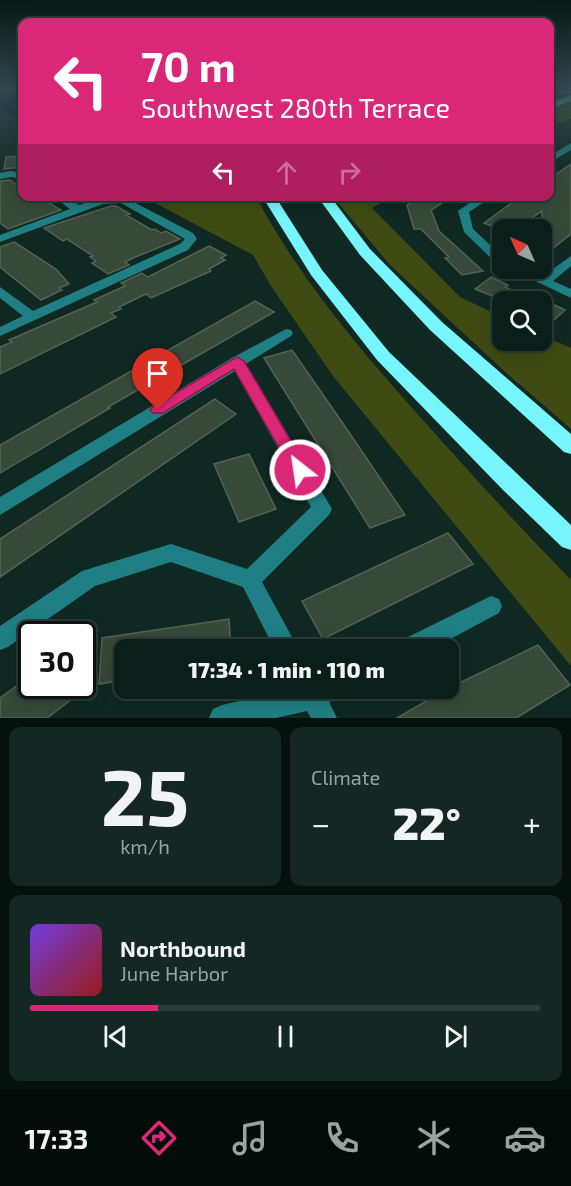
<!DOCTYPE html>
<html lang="en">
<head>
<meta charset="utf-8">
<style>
  :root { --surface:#0b1f1a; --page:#142723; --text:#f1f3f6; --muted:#9aa2a2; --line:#2b3d39; --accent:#db2777 }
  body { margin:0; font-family:"Exo 2",sans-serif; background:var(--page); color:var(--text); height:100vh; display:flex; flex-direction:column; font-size:22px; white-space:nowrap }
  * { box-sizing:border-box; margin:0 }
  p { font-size:20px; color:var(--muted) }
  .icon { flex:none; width:33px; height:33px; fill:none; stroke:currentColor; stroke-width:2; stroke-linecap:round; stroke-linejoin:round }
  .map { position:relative; height:718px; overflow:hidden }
  .details { display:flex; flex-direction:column; gap:9px; padding:9px; background:#06110e; flex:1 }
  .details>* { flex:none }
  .guide { position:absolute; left:18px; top:18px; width:536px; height:183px; border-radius:12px; box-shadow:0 3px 15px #0003,0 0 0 2px var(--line); background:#db2777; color:#fff; overflow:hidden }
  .needle { width:39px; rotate:315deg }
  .controls { position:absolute; left:492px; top:219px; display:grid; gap:12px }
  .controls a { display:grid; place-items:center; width:60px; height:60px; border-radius:12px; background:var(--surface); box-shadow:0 3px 15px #0003,0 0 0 2px var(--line); font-size:30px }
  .speed { position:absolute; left:18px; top:621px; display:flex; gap:12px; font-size:30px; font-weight:700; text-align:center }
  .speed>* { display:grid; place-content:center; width:78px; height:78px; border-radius:50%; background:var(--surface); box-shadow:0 3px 15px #0003,0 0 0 2px var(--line); line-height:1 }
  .speed .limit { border:3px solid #111; border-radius:9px; background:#fff; color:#111 }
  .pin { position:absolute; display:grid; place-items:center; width:51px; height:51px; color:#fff; margin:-62px -26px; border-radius:50% 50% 50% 0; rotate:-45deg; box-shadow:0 0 6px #0007 }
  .pin .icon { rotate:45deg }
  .me { position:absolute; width:66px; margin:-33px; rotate:330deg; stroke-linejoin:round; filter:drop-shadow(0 0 4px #0008) }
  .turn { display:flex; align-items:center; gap:21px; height:126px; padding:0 24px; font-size:27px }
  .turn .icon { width:78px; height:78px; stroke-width:2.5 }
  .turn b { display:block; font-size:42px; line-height:51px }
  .lanes { display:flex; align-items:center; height:57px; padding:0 24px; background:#0003; justify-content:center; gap:30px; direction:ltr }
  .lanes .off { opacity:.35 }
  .big { font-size:45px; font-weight:800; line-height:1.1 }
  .details .card { flex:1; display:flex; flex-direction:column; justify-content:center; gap:9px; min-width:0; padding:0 21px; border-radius:12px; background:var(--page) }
  .details .dial { align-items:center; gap:0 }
  .dial b { font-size:78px; line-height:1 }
  .song { display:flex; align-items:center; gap:18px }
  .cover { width:72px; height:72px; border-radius:9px; background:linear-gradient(135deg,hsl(260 70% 55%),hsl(0 70% 35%)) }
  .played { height:6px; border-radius:3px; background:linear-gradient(90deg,var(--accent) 25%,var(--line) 25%) }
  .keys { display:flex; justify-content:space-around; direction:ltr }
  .heat { display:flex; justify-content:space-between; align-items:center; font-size:33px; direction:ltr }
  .details .tiles { flex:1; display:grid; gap:9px; grid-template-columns:1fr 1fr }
  .card:last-child { grid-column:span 2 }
  .trip { position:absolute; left:114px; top:639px; width:345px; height:60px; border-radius:12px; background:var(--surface); box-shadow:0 3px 15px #0003,0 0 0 2px var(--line); font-weight:800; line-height:60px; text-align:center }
  .tabs { display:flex; height:96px; justify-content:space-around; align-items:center; background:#040c0a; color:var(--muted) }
  .tabs .icon { width:42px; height:42px }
  .tabs .current { color:var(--accent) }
  .tabs b { font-size:27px; color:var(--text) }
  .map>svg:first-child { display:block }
  .green { fill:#404b13 }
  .water { fill:#000b11 }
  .building { fill:#384939; stroke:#526453; stroke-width:1.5 }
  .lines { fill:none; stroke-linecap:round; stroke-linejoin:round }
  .minor { fill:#1f7f84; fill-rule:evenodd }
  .major { fill:#31d8df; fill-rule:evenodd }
  .highway { fill:#76f5fc; fill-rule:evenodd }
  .route { fill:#db2777; stroke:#8e194d; stroke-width:1.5 }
</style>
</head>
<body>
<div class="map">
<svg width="571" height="718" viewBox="0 0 571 718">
  <rect width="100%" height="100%" fill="#0f2922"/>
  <path class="green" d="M571,99v20l-22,6v-17z
    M144,197h112c44,82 104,153 166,222 49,55 98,109 149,161v86l-238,-290 -62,-90 -18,-31z
    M333,197h59l-20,11 88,89 42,20v23h40v-5l29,13v81l-69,-60 -112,-104z"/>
  <path class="water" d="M0,90h22v30l-22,-12z"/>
  <path class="building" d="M22,156v11l-18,2 2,-12z
    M571,164v70l-29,23v-46l-29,19h-12l-17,-7 37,-27h28v-17z
    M10,180l12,8v8l17,1 22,13 -53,19 -8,-6v-42z
    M422,196h31l-22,14 8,21 44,40 -21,4 -17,-17 4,-1 -28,-28h-7l-7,-24z
    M111,206h5l14,8 -4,1 26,15 3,-1 6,4 5,-2 14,8 -47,19 -8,4 4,3 -21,9 -16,-11 4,-2 -6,-4 3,-1 -26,-17 -4,2 -19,-13z
    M14,242l42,27 13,15 -10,4 3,2 -21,10 -41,-33v-20z
    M209,246l17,9 -5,3 4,2 -16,9 2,2 -60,27 -5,-4 -27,13 2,2 -10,4 5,4 -116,57v-27l12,-5 -3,-2 88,-38 -3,-2 31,-14 -4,-3 21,-10 6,4z
    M491,277l17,8 -3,2 34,15h-31l-33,-13z
    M542,299l23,11 -10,9 -13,-6z
    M255,301l19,11 -166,95 2,1 -110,65v-28z
    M292,350l52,75 61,90 -35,13 -106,-170z
    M215,399l21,15 -236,163v-38z
    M249,454l27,55 -37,13 -25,-58z
    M448,533l25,31 -150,75 -21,-38z
    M229,619l2,31h-107v30l-25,4 3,-46z
    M538,645l32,40 -54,33h-119l50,-29z
    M32,675v11h57l-42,32h-47v-20z"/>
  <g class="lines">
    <path class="minor" d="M571,143v7l-22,13v-7z
      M11,171l11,2v6l-11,-2 -11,2v-6z
      M52,196h13l14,9 22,-7 23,-1 69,36 4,6 -9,11 -188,86v-9l23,-11 -23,-18v-11l33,24 147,-67 5,-5 -64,-36 -18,1 -103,38v-7l70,-26z
      M480,196h13l-24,16 4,17 29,27v10l-4,-1 -34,-33 -6,-21z
      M571,256v10l-18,15 18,8v9l-63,-30h17l18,8z
      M286,329l5,1 2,3 -2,3 -45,28 86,145 -3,6 -67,67 37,68h-24l-32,-63 -72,-25 -76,24 -87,61 -8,3v-24l82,-55 89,-27 76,25 64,-62 -76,-136 -235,144v-18l232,-139z
      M491,596l8,3 3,7 -3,7 -69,37h-35l3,-8z
      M297,688h46l-3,9 -11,5 8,16h-26l-4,-7 -31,7h-67l4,-9 9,-4z"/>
    <path class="major" d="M558,90h13v4l-12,-2z"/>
    <path class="highway" d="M571,95v6l-22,8v-6z
      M262,196h13l47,74 67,82 182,173v25l-9,-3 -59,-57 -126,-130 -66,-85z
      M317,196h13l40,53 72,73 129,112v20l-7,-2 -134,-122 -70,-75z"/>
  </g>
  <linearGradient id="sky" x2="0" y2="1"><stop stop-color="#081713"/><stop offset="0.47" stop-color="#31494f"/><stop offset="1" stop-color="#31494f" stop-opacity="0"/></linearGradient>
  <rect width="571" height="190" fill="url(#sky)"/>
  <path class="route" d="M237,357l7,4 61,104 3,5 -3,4 -5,2 -6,-2 -60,-105 -71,44h-10l-3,-3 3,-4z"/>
</svg>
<div class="controls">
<a><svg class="needle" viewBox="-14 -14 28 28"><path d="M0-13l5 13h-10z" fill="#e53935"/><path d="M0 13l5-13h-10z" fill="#9aa2a2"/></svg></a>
<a><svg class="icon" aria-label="search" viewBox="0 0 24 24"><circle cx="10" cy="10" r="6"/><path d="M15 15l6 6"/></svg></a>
</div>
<div class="speed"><div class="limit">30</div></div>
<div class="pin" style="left:158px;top:410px;background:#d93025"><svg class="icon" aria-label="arrive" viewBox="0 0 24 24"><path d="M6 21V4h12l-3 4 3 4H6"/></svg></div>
<svg class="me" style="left:300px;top:470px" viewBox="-20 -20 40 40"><circle r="17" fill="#db2777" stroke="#fff" stroke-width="3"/><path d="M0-11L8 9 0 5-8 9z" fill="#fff"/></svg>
<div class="trip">17:34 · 1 min · 110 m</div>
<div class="guide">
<div class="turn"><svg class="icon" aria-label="left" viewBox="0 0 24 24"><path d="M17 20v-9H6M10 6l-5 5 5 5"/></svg><div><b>70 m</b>Southwest 280th Terrace</div></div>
<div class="lanes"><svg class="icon" aria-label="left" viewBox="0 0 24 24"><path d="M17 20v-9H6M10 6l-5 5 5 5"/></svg><svg class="icon off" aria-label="ahead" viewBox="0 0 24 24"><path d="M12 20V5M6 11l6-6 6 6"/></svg><svg class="icon off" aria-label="right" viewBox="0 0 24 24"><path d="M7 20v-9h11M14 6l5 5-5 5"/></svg></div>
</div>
</div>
<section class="details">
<div class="tiles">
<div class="card dial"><b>25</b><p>km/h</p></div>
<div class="card"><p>Climate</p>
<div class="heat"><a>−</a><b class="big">22°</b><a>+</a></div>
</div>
<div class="card">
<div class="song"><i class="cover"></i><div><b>Northbound</b><p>June Harbor</p></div></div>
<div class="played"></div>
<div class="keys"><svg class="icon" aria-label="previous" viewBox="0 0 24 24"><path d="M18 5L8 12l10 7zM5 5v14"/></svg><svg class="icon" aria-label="pause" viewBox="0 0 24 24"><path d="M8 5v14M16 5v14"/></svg><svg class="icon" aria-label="next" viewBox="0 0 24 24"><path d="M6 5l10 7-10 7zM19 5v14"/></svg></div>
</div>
</div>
</section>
<nav class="tabs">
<b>17:33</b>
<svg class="icon current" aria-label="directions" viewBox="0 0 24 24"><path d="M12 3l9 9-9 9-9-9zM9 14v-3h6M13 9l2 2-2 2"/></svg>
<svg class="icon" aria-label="music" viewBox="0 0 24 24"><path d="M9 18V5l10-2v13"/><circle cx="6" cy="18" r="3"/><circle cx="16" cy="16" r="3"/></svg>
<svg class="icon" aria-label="phone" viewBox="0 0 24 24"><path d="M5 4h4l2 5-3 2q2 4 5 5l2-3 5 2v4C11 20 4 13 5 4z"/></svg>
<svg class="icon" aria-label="climate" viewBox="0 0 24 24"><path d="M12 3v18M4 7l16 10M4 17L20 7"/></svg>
<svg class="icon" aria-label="car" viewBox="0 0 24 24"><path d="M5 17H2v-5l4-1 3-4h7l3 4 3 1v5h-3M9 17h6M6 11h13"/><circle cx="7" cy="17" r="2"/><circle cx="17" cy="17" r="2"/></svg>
</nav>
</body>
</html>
